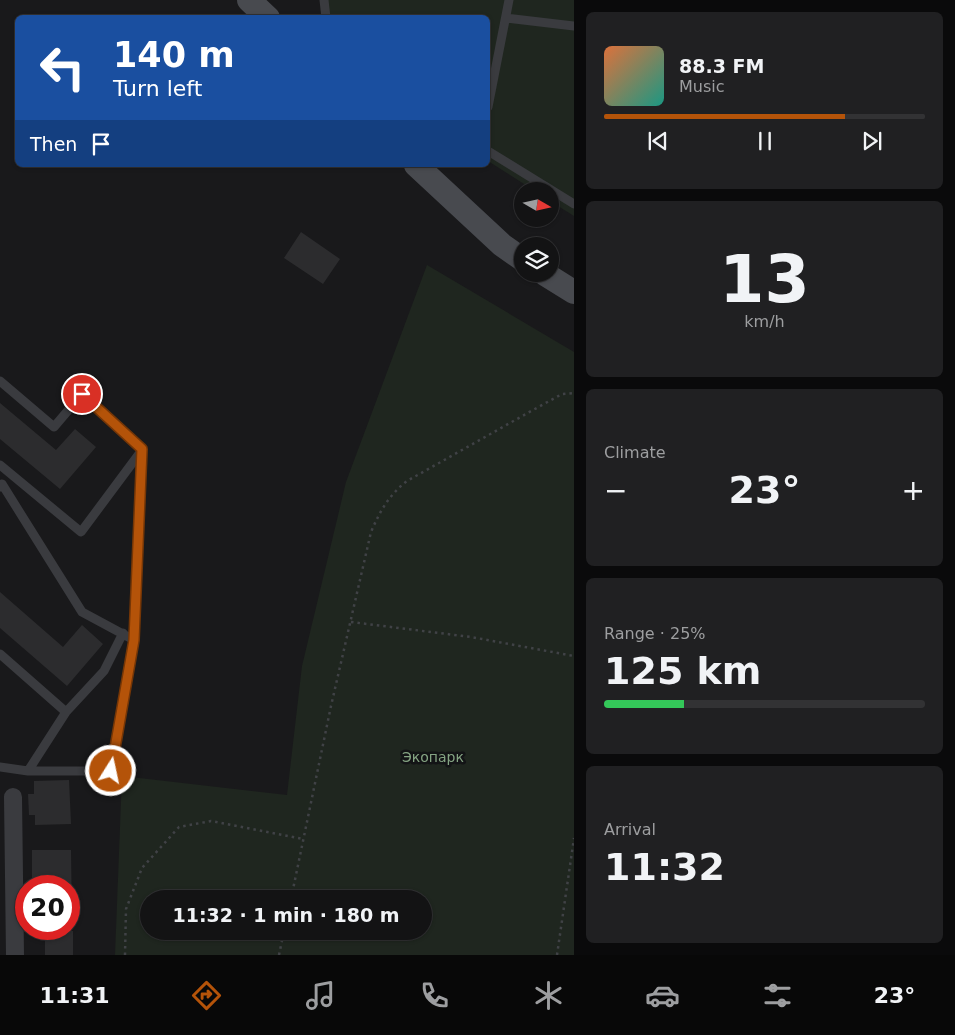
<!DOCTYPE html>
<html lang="en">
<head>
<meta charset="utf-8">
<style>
  :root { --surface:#131314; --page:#202022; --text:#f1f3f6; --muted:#9d9ea0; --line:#323234; --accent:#b45309 }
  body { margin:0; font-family:"DejaVu Sans",sans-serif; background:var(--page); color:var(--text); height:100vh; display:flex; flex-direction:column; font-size:19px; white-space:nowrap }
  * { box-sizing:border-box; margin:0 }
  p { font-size:16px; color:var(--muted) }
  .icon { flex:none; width:28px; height:28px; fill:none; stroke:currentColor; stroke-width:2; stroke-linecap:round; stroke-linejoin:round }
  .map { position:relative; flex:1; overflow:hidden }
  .sheet { display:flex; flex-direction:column; gap:12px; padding:12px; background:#0a0a0b; width:381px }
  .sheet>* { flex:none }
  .guide { position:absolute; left:15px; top:15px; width:475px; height:152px; border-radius:8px; box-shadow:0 1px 4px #0004,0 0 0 1px var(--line); background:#1a4fa0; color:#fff; overflow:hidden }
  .needle { width:32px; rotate:99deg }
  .buttons { position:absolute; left:514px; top:182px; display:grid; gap:10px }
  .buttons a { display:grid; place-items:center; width:45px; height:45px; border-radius:50%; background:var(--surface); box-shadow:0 1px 4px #0004,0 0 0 1px var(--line); font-size:25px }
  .speed { position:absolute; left:15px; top:875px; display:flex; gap:10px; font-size:25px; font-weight:700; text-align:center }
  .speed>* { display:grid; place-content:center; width:65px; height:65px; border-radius:50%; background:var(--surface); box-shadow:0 1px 4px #0004,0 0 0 1px var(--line); line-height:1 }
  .speed .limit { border:8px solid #d22; background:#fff; color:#111 }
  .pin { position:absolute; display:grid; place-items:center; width:42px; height:42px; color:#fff; margin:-21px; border:2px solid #fff; border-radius:50%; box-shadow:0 1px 5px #0007 }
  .me { position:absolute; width:55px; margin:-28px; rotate:10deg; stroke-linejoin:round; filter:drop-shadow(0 0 4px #0008) }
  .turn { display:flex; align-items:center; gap:18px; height:105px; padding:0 15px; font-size:22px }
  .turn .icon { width:65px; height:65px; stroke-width:2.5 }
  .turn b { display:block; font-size:35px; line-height:42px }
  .then { display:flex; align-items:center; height:48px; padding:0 15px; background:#0003; gap:10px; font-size:19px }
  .big { font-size:38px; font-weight:800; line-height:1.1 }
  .sheet .card { flex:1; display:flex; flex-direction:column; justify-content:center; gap:8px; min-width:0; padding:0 18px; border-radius:8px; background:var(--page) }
  .sheet .dial { align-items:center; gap:0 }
  .dial b { font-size:65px; line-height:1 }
  .song { display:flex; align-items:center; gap:15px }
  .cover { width:60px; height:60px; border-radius:8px; background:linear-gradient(135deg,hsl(20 70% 55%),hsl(170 70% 35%)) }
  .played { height:5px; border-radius:2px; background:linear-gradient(90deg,var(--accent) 75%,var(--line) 75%) }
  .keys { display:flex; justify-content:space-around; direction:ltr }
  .heat { display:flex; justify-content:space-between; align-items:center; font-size:28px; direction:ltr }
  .charge { height:8px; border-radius:4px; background:linear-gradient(90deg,#34c759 25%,var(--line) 0) }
  .trip { position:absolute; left:140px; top:890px; width:292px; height:50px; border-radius:25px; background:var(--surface); box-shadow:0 1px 4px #0004,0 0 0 1px var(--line); font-weight:800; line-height:50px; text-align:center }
  .dock { display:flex; height:80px; justify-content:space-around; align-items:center; background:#080808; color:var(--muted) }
  .dock .icon { width:35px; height:35px }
  .dock .current { color:var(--accent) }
  .dock b { font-size:22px; color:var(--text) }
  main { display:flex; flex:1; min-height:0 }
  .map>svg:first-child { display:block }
  .green { fill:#1f261f; fill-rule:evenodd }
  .building { fill:#2c2c2e }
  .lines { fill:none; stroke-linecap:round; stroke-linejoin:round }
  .path { stroke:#404246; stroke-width:2.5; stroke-dasharray:2.5 4; stroke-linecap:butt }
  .service { stroke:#3a3b3f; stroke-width:9 }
  .minor { stroke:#3a3b3f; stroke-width:18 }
  .secondary { stroke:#484a4f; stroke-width:24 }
  .route-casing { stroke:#753606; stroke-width:12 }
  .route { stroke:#b45309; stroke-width:9 }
  .labels { text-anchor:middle; stroke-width:5; stroke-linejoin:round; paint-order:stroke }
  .park-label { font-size:14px; fill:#85a483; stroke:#131416 }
</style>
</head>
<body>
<main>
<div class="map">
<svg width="574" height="955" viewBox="0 0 574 955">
  <rect width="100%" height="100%" fill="#19191b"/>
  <path class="green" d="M324,0h250v216l-24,-15v-10h-15l-47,-30v-143l-162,-1z
    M427,265l147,87v603h-459l7,-179 165,19 15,-129 44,-184zM149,899h275v32h-275z"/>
  <path class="building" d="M301,232l39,27 -17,25 -39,-26z
    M0,403l56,47 19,-21 21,18 -36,42 -60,-50z
    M0,592l63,55 19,-22 21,19 -36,42 -67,-58z
    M69,780l2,44 -36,1v-10h-6l-1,-21h6v-13z
    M32,850h39l1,72h-3v-36h-37z
    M45,931h28v24h-28z"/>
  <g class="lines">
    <path class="path" d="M351,622l120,15 103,19
      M291,899l40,-193 40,-174c9,-21 18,-37 36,-51l126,-71 29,-16 12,-1
      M125,955l1,-46 16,-41 37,-41 32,-6 92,18
      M279,955l5,-24
      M557,955l17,-117"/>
    <path class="service" d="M324,0l2,18
      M506,18l68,8
      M488,107l21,-107
      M488,151l86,53
      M0,381l54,46 28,-33 60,55 -8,191
      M0,465l81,67 61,-82
      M0,487l2,-3 80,128 52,28 -23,131h-83l-28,-4
      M0,654l66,58 -38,59
      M66,712l38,-41 19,-38"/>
    <path class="minor" d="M13,797l2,158"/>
    <path class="secondary" d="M249,0l19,18
      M416,165l86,80 20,14
      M545,274l29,18"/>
  </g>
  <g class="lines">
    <defs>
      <path id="route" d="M82,394l60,55 -8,191 -23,131"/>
    </defs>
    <use href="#route" class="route-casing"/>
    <use href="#route" class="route"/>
  </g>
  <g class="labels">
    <g class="park-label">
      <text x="433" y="762">Экопарк</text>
    </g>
  </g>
</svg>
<div class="buttons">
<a><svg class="needle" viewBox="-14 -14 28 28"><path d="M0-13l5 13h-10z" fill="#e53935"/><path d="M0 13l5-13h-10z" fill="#9d9ea0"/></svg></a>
<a><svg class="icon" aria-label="layers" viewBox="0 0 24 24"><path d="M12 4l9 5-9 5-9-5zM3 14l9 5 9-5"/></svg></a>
</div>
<div class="speed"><div class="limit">20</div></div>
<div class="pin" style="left:82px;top:394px;background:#d93025"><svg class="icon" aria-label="arrive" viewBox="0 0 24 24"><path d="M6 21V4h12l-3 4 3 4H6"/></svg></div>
<svg class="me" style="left:111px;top:771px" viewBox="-20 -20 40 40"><circle r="17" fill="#b45309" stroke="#fff" stroke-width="3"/><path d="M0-11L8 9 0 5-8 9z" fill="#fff"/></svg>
<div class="trip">11:32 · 1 min · 180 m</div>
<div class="guide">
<div class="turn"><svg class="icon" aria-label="left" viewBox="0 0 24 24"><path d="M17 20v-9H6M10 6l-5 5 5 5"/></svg><div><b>140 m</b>Turn left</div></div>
<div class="then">Then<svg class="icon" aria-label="arrive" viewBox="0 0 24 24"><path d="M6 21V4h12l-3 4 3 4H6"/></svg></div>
</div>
</div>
<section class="sheet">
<div class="card">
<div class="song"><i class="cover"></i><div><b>88.3 FM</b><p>Music</p></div></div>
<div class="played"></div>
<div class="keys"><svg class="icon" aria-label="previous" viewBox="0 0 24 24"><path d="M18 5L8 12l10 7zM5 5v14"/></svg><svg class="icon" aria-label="pause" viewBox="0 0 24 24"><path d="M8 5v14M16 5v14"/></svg><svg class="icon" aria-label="next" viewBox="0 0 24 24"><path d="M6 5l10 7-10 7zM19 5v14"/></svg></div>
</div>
<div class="card dial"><b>13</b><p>km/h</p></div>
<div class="card"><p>Climate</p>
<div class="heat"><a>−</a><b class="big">23°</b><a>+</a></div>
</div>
<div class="card"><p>Range · 25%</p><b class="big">125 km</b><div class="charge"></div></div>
<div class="card"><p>Arrival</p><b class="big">11:32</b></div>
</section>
</main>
<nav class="dock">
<b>11:31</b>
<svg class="icon current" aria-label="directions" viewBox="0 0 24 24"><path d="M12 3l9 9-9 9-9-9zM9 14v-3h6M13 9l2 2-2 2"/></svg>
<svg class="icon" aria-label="music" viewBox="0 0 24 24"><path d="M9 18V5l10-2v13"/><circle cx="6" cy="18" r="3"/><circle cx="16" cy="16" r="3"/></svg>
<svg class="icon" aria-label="phone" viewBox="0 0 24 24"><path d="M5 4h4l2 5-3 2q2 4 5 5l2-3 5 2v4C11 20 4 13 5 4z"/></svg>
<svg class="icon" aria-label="climate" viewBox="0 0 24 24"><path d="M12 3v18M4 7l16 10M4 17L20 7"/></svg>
<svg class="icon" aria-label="car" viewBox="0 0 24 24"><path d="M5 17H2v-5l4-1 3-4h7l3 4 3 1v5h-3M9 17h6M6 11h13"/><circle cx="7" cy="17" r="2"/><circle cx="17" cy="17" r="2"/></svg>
<svg class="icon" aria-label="filters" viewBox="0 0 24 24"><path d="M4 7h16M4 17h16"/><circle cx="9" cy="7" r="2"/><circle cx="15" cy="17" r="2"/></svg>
<b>23°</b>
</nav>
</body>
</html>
